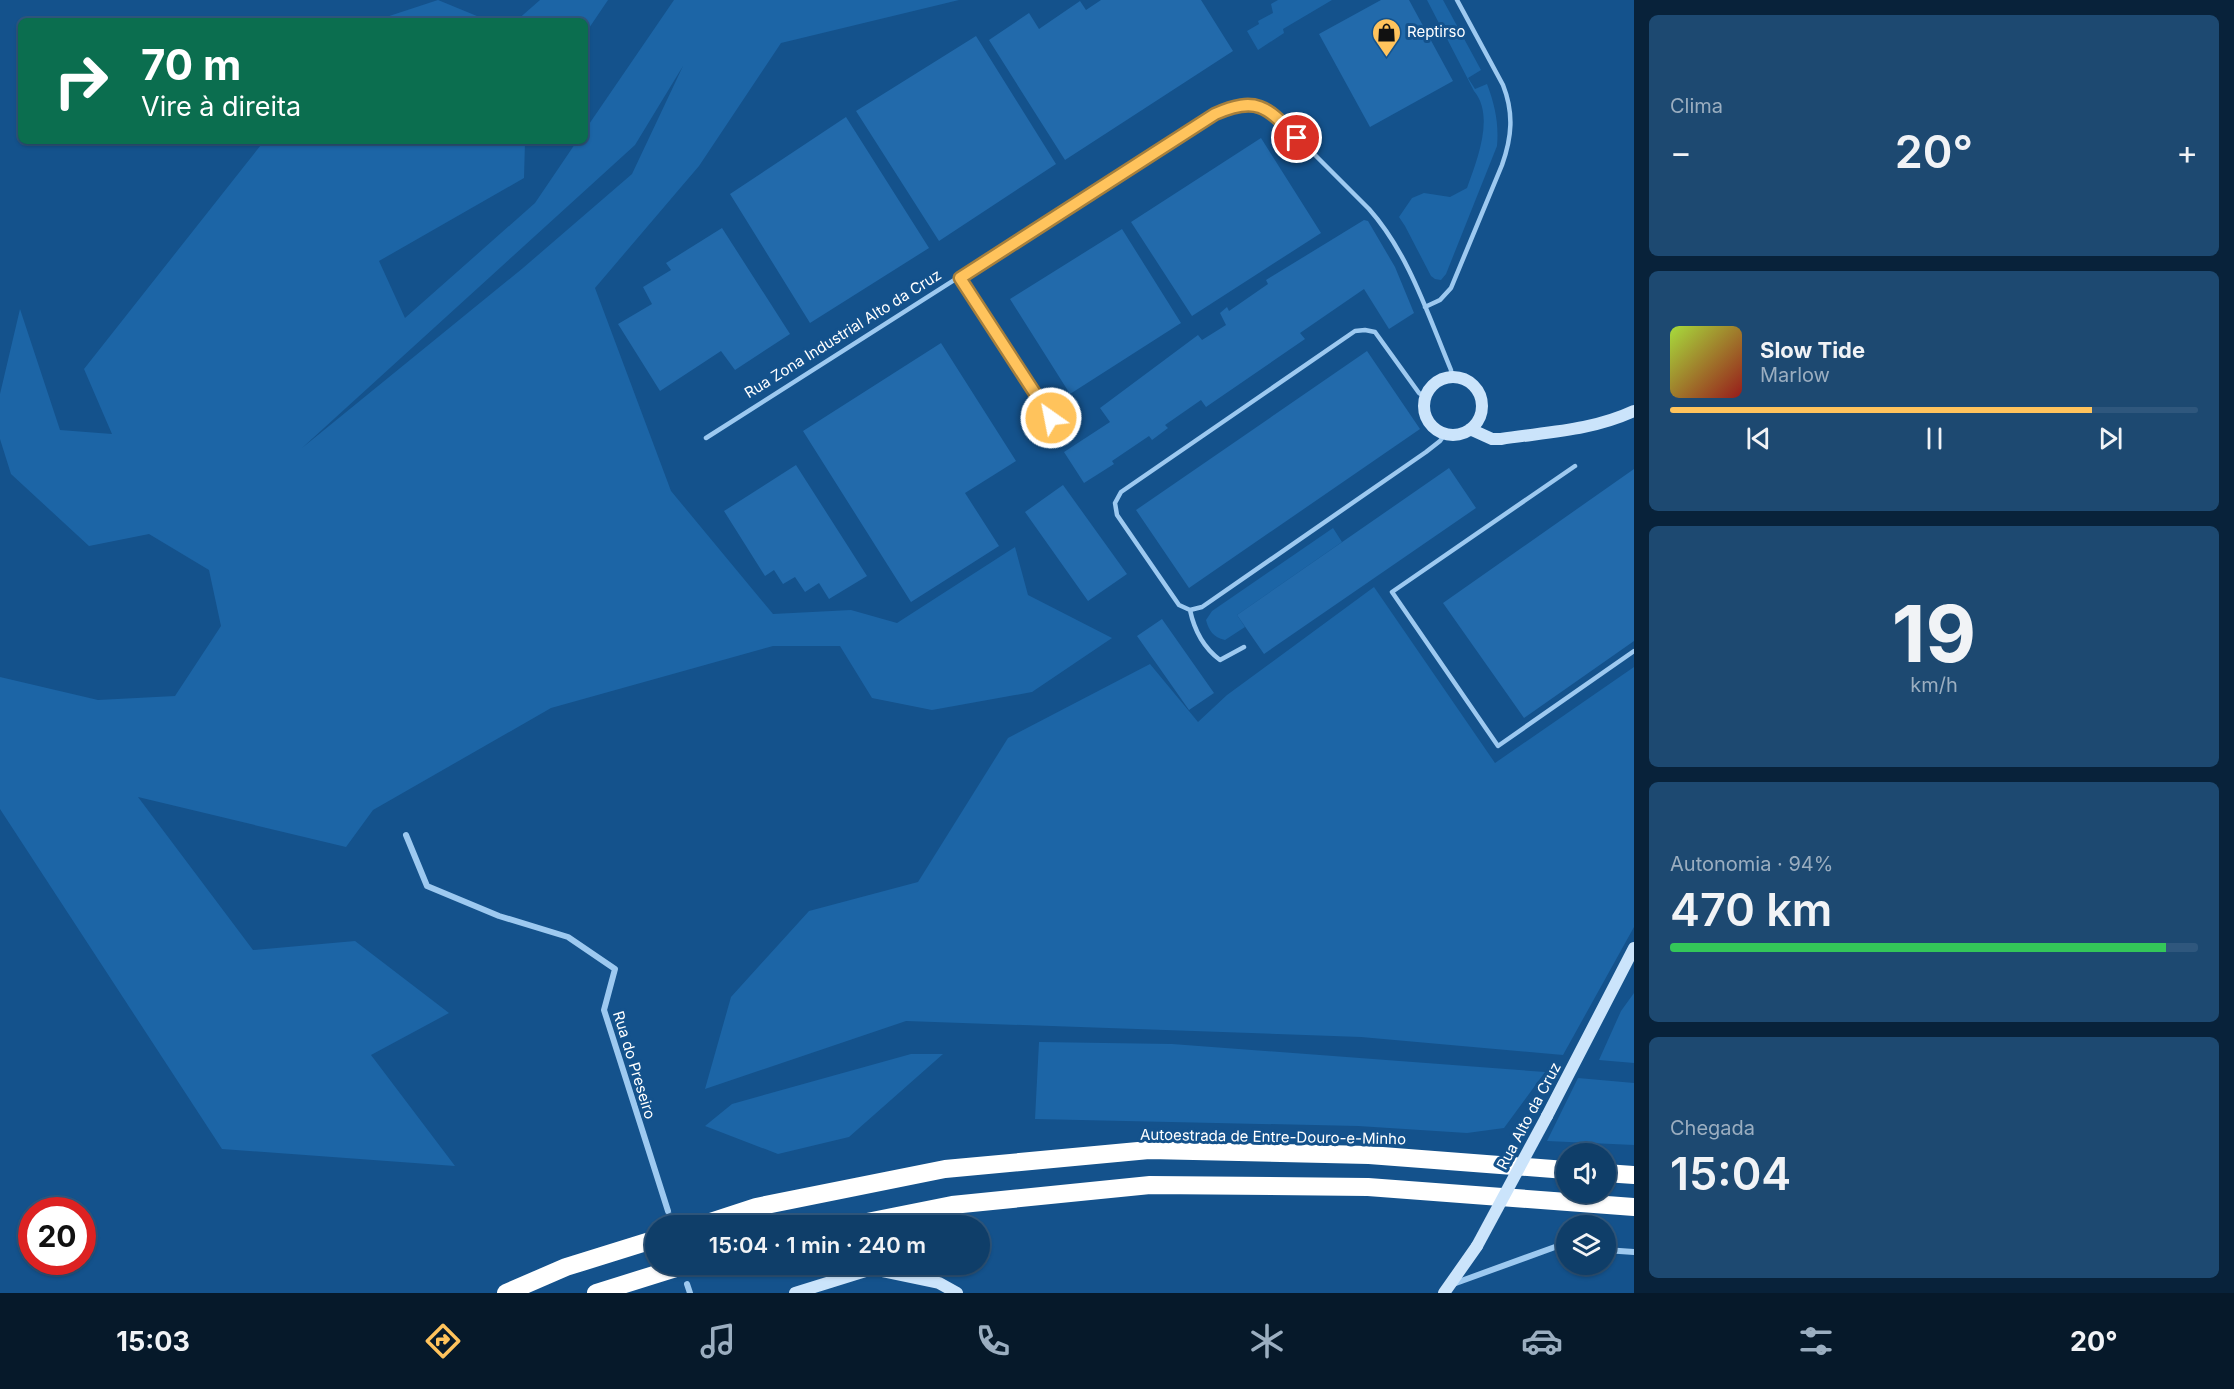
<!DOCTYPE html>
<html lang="pt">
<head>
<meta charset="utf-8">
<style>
  :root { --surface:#0f3e69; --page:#1d4971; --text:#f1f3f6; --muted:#9baec0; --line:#2f577d; --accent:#ffc35c }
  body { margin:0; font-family:Inter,sans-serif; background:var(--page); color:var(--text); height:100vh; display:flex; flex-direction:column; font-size:22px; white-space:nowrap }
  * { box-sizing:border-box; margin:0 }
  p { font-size:20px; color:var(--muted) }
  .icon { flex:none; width:33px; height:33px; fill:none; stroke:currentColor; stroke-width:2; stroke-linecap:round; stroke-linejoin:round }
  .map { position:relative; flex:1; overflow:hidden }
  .panel { display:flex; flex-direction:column; gap:15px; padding:15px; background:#08223a; width:600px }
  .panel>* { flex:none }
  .banner { position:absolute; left:18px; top:18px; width:570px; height:126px; border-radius:9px; box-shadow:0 2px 4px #0004,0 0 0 2px var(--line); background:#0b6e4f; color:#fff; overflow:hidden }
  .controls { position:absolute; left:1556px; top:1143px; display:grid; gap:12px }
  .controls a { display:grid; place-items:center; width:60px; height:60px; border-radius:50%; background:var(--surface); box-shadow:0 2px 4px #0004,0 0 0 2px var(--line); font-size:30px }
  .speed { position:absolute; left:18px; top:1197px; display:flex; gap:12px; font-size:30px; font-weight:700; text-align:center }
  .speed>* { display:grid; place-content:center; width:78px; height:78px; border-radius:50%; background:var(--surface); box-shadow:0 2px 4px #0004,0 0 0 2px var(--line); line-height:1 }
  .speed .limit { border:9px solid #d22; background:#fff; color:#111 }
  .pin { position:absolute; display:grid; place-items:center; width:51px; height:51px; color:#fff; margin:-26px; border:3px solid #fff; border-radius:50%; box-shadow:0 2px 6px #0007 }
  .me { position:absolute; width:66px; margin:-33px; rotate:327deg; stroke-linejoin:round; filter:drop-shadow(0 0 4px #0008) }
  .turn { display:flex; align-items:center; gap:21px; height:126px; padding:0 24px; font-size:27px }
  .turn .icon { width:78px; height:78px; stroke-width:2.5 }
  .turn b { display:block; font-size:42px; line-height:51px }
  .big { font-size:45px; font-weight:600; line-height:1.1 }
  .panel .tile { flex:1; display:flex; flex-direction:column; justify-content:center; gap:9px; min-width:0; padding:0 21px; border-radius:9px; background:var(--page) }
  .panel .dial { align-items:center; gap:0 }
  .dial b { font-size:78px; line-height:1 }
  .song { display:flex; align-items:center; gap:18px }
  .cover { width:72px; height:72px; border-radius:9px; background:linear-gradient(135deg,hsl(80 70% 55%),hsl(0 70% 35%)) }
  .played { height:6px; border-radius:3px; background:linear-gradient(90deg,var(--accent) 80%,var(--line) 80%) }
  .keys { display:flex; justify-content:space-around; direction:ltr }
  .heat { display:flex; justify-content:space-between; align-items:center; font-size:33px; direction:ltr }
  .charge { height:9px; border-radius:4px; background:linear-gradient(90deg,#34c759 94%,var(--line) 0) }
  .trip { position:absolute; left:645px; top:1215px; width:345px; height:60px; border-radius:30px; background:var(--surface); box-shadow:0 2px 4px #0004,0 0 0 2px var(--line); font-weight:600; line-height:60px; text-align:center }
  .dock { display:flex; height:96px; justify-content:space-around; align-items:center; background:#06192a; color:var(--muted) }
  .dock .icon { width:42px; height:42px }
  .dock .current { color:var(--accent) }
  .dock b { font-size:27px; color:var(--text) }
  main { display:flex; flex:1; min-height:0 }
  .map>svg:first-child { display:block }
  .green { fill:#1c65a6; fill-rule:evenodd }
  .building { fill:#226aab }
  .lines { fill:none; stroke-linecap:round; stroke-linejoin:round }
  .street-tunnel { stroke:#376c9d; stroke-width:6; stroke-dasharray:6 3; stroke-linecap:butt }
  .lane { stroke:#9dc9f0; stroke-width:4.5 }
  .street { stroke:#9dc9f0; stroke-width:6 }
  .secondary { stroke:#cbe4fb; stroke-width:12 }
  .highway { stroke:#fff; stroke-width:18 }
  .secondary-bridge { stroke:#cbe4fb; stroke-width:12 }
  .route-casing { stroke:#a67f3c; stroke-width:15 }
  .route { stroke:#ffc35c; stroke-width:10 }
  .labels { text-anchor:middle; stroke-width:6; stroke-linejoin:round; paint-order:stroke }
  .poi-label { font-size:15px; fill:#fff; stroke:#14528c; text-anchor:start }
  .street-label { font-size:15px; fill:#fff; stroke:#14528c }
</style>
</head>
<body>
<main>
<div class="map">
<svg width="1634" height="1293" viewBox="0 0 1634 1293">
  <rect width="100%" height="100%" fill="#14528c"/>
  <path class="green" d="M438,0l51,21h-115z
    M540,0h68l-23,34v-13h-69z
    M674,0h285l-178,43 -82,123 -104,122 76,203 102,123 78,-4 46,13 118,-76 13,48 84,43 -80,54 -100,18 -60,-12 -32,-52h-67l-222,62 -178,102 -27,37 -208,-50 115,153 102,-9 94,72 -78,42 84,111 -233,-17 -222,-340v-132l98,23 77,-4 46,-70 -12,-56 -60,-36 -60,12 -78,-72 -11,-35v-45l20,-85 40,121 52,4 -28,-65 180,-228h261l-1,37 -145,83 26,57 130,-115 42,-62h8v-11zM683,66l-51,108 -109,94 -221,180 333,-303z
    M1278,0h54l-49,29 1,4 -26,17 -11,-19 12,-7 -1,-3 15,-8 -2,-9z
    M1427,0h16l38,70 -13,8 7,11 12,-5c8,21 12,40 10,62l-51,128 -5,6 -6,-1 -4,-3 -26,-50 -6,-9 13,-19 12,-5 26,4 17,-9c10,-28 28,-72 7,-97z
    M1333,528l9,14 -105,73 8,12 -20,13c-12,-3 -16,-9 -19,-20l6,-9z
    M1374,587l121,176 139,-96v260l-71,128 -202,-18 -455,-16 -201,68 26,-92 78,-86 109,-29 90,-144 142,-74 48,58 29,-27z
    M1634,993v70l-35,-3 22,-49z
    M1039,1042l133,2 373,28 -41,56 -37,5 -109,-7 -323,-7z
    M911,1054h32l-94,83 -71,17 -73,-28 27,-22z
    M1578,1078l56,5v62l-87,-4z"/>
  <path class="building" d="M1101,0h100l32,51 -168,109 -76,-120 40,-27 10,16 41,-28 6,9z
    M1381,0h28l44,81 -83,46 -51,-93z
    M976,36l80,128 -117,77 -83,-130z
    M846,117l83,131 -119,75 -80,-129z
    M1261,138l60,95 -129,83 -61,-94z
    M1364,220l4,1 27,46 19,46 -25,16 -25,-40 -64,44 5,6 -99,68 -5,-7 -36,25 3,3 -16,12 -3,-4 -37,25 2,3 -30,19 -20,-31 46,-30 -10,-14 98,-73 4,5 24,-15 -6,-12 7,-6 2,4 39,-27 -2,-4z
    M722,228l68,106 -55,36 -14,-19 -61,40 -42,-67 34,-20 -9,-17 28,-17 -5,-7z
    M1122,229l59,94 -111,71 -60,-95z
    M941,343l75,118 -51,32 34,53 -88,56 -108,-171z
    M1367,351l53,78 -231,159 -53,-78z
    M796,465l71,111 -38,23 -10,-16 -14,9 -10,-15 -12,7 -9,-14 -9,6 -41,-65z
    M1449,468l27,40 -212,146 -27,-39z
    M1634,469v172l-110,77 -81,-115z
    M1063,485l64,89 -39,27 -63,-89z
    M1162,619l52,74 -25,17 -52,-74z"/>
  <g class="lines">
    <path class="street-tunnel" d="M668,1211l4,15"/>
    <path class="lane" d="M960,278l104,160
      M1425,307l15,-7 11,-12 51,-123c10,-28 12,-52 1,-80l-46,-85
      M1426,397l-7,-4 -44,-61 -10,-2 -10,1 -234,161 -6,11 2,12 62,90 11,5 12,-3 224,-155 14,-11 5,-7
      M706,438l509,-324c23,-10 34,-12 57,-2l97,97c40,45 59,106 82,161v8
      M1575,466l-183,126 106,154 136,-95
      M1190,610c4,19 14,38 30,50l24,-13"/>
    <path class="street" d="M406,835l21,51 72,30 69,21 47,32 -11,41 64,201
      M1605,1250l29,2
      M687,1284l3,9
      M1453,1284l102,-37 11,1"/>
    <path class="secondary" d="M1424 406a29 29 0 1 1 58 0a29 29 0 1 1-58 0Z
      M1470,429l22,10h9c45,-7 90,-8 133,-28
      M1547,1116l87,-168
      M795,1293l77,-24 67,14 18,10
      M1444,1293l33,-47"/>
    <path class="highway" d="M1605,1173l29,2
      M698,1226l58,-19 189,-38 204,-19 220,5 197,15
      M847,1226l105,-21 198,-20 218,2 266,20
      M506,1293l60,-26 90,-28
      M596,1293l93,-29"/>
    <path class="secondary-bridge" d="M1477,1246l70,-130"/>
  </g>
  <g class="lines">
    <defs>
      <path id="route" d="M1051,418l-91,-140 255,-164c43,-19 53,-6 82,24"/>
    </defs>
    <use href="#route" class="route-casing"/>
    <use href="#route" class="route"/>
  </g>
  <defs>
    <symbol id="shop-pin" viewBox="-11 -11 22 30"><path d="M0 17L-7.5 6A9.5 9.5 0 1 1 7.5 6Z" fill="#ffc35c" stroke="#14528c"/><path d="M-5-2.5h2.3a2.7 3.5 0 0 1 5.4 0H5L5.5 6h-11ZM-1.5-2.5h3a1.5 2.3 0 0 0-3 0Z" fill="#111"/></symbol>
  </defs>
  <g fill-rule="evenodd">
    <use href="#shop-pin" x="1370" y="16" width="33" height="45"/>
  </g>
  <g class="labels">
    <g class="poi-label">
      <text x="1407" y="37">Reptirso</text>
    </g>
    <g class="street-label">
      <text transform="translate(843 334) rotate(-32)" y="5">Rua Zona Industrial Alto da Cruz</text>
      <text transform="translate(634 1065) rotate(73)" y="5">Rua do Preseiro</text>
      <text transform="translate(1529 1116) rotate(-62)" y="5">Rua Alto da Cruz</text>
      <text transform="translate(1273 1137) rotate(1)" y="5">Autoestrada de Entre-Douro-e-Minho</text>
    </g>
  </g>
</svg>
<div class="controls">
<a><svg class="icon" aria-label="sound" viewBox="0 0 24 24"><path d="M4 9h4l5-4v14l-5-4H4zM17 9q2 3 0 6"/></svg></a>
<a><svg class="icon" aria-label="layers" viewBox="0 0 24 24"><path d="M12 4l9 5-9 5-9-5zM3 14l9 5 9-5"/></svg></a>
</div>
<div class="speed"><div class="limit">20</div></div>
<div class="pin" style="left:1297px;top:138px;background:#d93025"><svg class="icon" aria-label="arrive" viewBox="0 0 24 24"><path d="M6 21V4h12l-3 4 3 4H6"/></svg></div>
<svg class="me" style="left:1051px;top:418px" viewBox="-20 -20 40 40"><circle r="17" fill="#ffc35c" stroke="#fff" stroke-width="3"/><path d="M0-11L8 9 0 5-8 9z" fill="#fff"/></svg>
<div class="trip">15:04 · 1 min · 240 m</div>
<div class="banner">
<div class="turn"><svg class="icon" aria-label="right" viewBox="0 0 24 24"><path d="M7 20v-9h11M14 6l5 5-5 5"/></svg><div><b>70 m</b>Vire à direita</div></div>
</div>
</div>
<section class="panel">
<div class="tile"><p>Clima</p>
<div class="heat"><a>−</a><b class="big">20°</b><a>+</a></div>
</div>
<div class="tile">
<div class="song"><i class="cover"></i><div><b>Slow Tide</b><p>Marlow</p></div></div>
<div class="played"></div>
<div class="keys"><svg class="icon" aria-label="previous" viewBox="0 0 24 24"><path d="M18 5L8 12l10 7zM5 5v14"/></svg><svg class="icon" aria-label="pause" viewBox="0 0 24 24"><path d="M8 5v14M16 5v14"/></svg><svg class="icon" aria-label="next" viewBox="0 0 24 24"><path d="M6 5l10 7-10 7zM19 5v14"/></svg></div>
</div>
<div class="tile dial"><b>19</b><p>km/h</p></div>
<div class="tile"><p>Autonomia · 94%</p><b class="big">470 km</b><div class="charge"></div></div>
<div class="tile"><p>Chegada</p><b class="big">15:04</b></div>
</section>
</main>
<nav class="dock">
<b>15:03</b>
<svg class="icon current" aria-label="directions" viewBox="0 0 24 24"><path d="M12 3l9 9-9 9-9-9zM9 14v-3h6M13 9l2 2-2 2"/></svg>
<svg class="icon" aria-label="music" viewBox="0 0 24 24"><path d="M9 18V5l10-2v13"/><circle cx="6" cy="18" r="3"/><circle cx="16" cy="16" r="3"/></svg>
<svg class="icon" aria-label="phone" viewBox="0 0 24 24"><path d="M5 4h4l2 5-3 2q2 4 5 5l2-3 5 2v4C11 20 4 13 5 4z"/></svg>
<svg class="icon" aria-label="climate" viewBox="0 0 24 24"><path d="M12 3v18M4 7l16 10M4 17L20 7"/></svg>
<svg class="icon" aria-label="car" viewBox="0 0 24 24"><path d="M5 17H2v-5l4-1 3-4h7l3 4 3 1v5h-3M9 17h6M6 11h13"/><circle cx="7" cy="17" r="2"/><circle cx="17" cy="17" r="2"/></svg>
<svg class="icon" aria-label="filters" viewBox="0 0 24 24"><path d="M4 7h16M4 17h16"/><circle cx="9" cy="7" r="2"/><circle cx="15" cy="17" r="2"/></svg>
<b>20°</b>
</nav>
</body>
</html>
